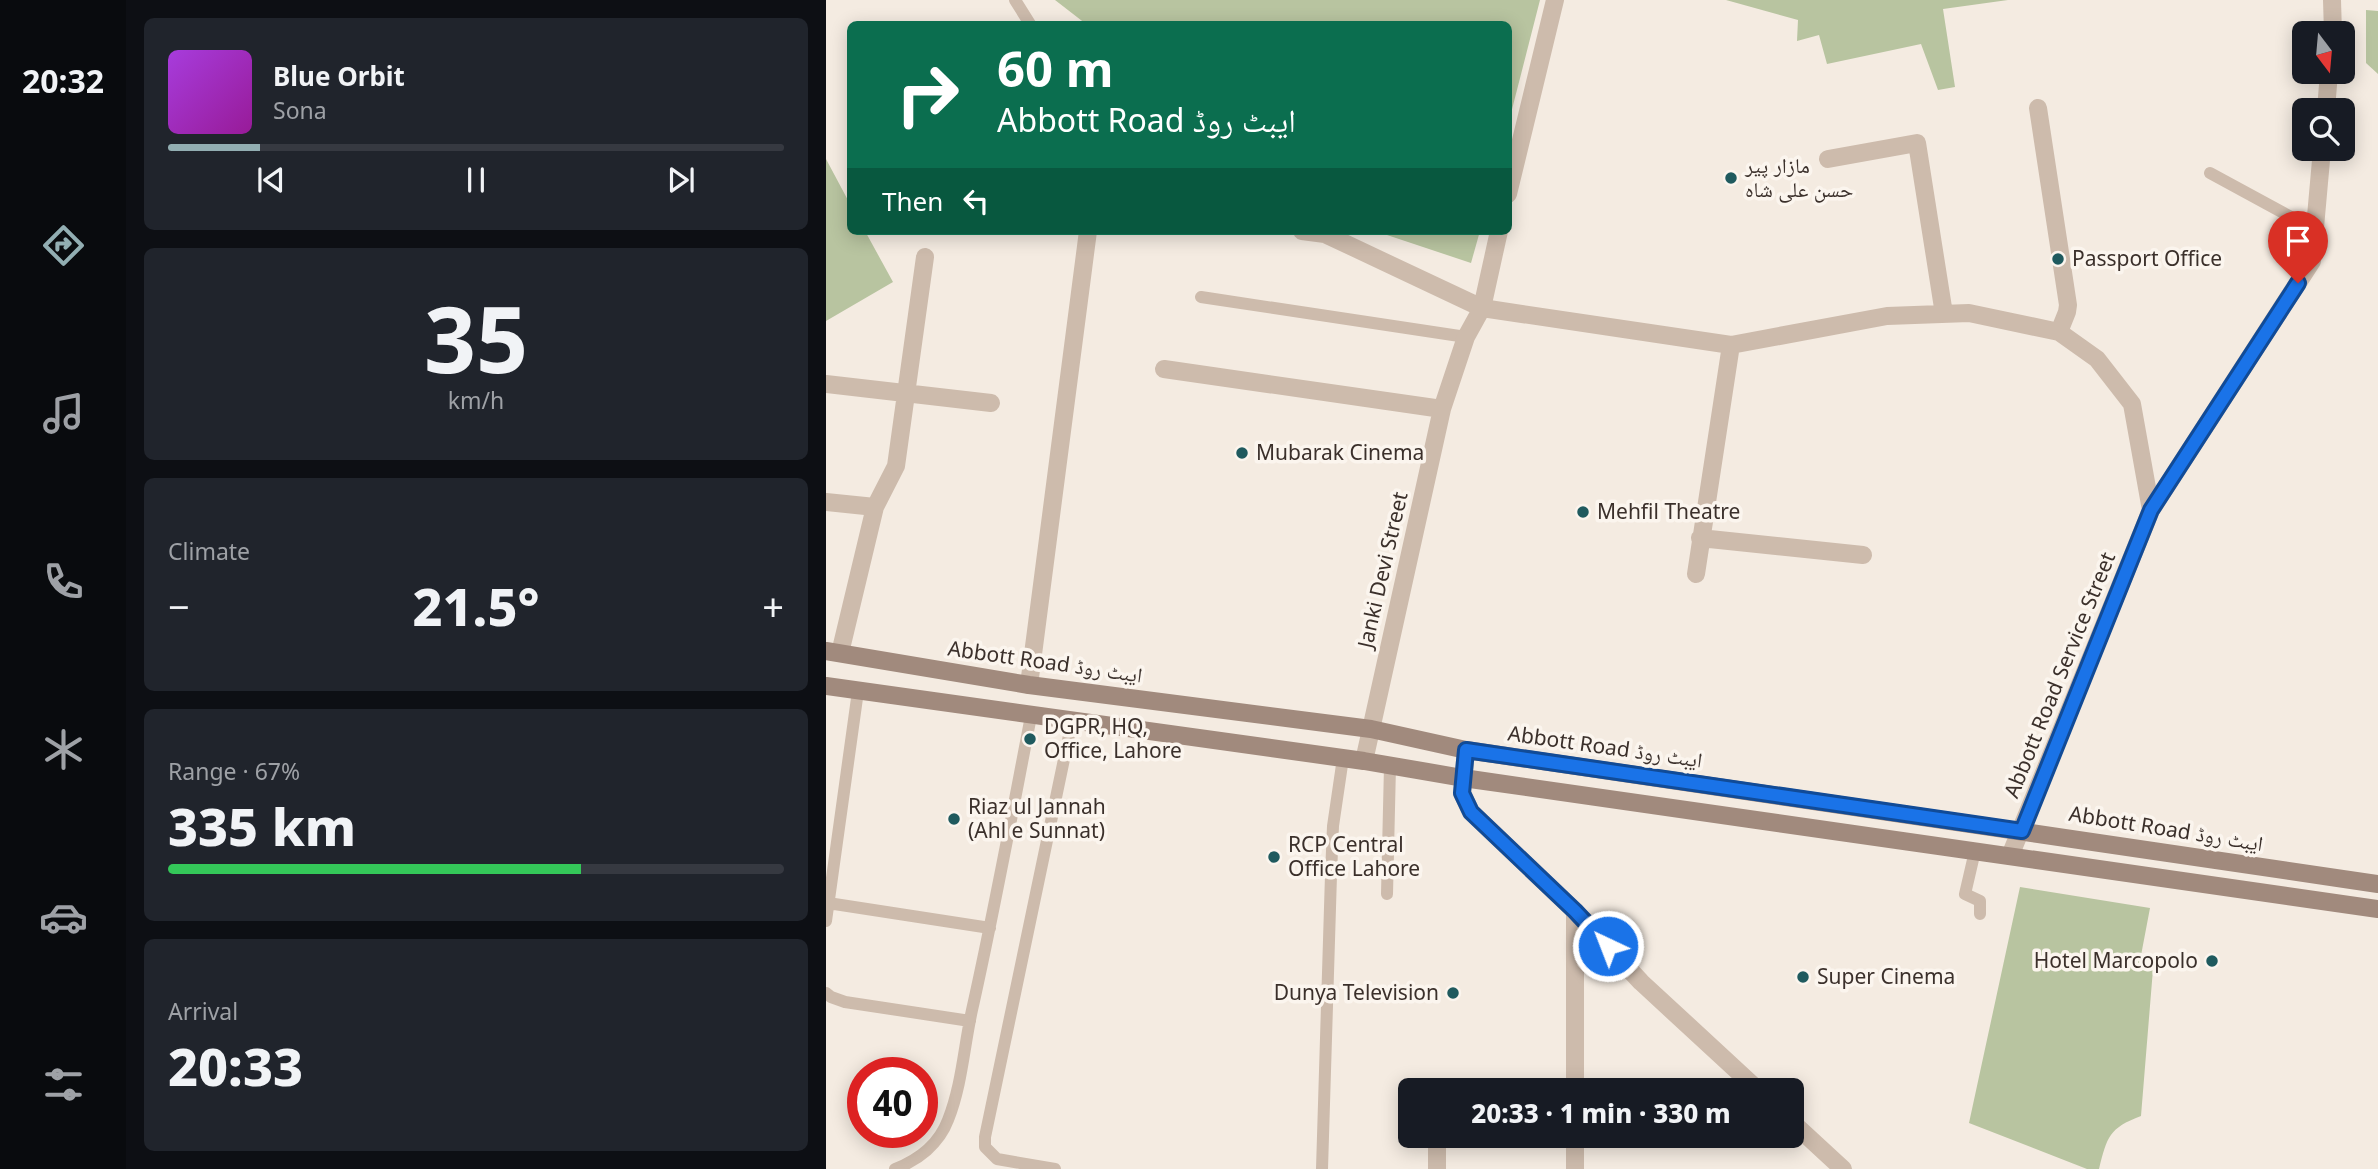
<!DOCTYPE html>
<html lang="en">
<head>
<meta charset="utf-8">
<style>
  :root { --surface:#171b24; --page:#20242c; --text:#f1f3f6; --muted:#9ea1a6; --line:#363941; --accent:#92aeb2 }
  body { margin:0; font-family:"Noto Sans","Noto Naskh Arabic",sans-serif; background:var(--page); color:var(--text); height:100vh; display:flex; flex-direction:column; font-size:26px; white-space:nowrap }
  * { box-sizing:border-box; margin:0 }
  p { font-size:23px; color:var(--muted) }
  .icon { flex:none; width:38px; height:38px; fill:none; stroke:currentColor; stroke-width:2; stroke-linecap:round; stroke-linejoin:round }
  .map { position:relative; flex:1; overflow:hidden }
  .sheet { display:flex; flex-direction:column; gap:18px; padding:18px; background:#0d0f14; width:700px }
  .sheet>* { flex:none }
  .hud { position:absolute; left:21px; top:21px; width:665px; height:214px; border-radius:10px; box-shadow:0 4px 18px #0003; background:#0b6e4f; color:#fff; overflow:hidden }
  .needle { width:46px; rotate:164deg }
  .fabs { position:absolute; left:1466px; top:21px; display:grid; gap:14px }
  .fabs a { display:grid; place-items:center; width:63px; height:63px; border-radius:10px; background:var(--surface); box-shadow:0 4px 18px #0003; font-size:35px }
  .speed { position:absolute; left:21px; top:1057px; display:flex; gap:14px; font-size:35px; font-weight:700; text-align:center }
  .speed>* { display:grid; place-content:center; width:91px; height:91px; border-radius:50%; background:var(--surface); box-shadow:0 4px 18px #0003; line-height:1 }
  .speed .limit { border:10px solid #d22; background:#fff; color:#111 }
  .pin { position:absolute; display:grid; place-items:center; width:60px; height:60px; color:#fff; margin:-72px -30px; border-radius:50% 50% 50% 0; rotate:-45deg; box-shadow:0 0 7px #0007 }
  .pin .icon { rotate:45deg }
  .me { position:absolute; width:77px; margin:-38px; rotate:317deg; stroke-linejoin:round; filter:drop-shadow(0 0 5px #0008) }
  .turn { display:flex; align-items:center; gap:24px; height:147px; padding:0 35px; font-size:32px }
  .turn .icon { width:91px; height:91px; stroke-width:2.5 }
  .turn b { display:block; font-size:49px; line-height:60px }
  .then { display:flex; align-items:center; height:66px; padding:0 35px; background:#0003; gap:14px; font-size:26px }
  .big { font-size:52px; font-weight:800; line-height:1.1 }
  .sheet .widget { flex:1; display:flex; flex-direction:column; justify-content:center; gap:10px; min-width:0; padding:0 24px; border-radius:10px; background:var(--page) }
  .sheet .dial { align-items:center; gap:0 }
  .dial b { font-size:91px; line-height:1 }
  .song { display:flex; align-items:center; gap:21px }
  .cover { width:84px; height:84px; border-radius:10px; background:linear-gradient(135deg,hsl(280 70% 55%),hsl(300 70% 35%)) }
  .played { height:7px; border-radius:4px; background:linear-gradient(90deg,var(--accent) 15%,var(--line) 15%) }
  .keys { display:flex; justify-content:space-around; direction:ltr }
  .heat { display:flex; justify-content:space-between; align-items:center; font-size:38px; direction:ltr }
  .charge { height:10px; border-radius:5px; background:linear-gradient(90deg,#34c759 67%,var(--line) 0) }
  .trip { position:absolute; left:572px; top:1078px; width:406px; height:70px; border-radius:10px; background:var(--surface); box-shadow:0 4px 18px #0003; font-weight:800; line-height:70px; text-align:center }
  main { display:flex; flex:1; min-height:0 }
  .tabs { display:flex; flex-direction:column; width:126px; justify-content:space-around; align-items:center; background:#090b0e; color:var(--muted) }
  .tabs .icon { width:49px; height:49px }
  .tabs .selected { color:var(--accent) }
  .tabs b { font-size:32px; color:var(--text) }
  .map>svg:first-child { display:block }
  .green { fill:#b8c4a0 }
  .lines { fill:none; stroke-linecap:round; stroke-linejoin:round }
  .service { stroke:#cdbbac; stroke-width:12 }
  .minor { stroke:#cdbbac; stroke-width:18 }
  .tertiary { stroke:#cdbbac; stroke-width:18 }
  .secondary { stroke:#a18a7d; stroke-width:18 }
  .route-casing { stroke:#114b97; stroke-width:18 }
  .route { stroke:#1a73e8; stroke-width:12 }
  .poi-dot { fill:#1f5a5e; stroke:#fbf5ee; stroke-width:2.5 }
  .labels { text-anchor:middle; stroke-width:7; stroke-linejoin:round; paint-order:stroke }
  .poi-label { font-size:21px; fill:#3b302b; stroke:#fbf5ee; text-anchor:start }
  .street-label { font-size:21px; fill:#3b302b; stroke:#fbf5ee }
</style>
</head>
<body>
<main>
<nav class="tabs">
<b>20:32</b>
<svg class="icon selected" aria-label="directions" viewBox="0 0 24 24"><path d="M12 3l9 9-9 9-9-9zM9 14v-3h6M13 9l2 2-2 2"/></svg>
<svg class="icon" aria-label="music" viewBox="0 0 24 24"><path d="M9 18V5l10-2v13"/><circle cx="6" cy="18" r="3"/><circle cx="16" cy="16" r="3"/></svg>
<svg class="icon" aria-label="phone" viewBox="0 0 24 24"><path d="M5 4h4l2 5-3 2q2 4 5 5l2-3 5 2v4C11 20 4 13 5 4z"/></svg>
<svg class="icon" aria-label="climate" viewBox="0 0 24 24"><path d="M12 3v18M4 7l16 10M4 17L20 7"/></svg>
<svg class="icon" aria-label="car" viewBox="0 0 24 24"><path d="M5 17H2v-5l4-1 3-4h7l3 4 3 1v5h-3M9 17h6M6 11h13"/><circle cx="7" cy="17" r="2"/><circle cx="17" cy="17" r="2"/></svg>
<svg class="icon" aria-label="filters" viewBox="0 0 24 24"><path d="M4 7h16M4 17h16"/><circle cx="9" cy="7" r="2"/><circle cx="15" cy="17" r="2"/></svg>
</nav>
<section class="sheet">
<div class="widget">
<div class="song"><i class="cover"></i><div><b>Blue Orbit</b><p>Sona</p></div></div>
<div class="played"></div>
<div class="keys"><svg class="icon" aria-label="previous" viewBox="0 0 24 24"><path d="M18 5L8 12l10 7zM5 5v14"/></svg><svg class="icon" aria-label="pause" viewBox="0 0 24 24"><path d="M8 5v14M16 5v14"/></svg><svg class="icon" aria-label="next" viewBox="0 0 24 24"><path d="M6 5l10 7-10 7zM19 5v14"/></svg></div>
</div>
<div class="widget dial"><b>35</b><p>km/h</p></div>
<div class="widget"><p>Climate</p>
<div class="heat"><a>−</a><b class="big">21.5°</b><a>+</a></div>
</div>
<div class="widget"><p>Range · 67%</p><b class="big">335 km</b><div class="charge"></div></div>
<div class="widget"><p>Arrival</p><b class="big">20:33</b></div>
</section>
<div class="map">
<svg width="1552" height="1169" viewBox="0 0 1552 1169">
  <rect width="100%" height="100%" fill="#f4ebe1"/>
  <path class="green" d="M229,0h485l-31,121 -1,-97h-422z
    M900,0h282l-65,9 12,78 -17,3 -17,-46 -94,20 -8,-29 -22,6 1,-21z
    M1540,10l12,1v63l-12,-11z
    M0,159l24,45v27h15l28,51 -67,39z
    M478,231h176l-9,32 -96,-32 -50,3z
    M1194,887l130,21 -11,58 14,3 -12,147c-32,12 -34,21 -42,53h-12l-118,-46z"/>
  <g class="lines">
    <path class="service" d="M189,0l15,24
      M1384,173l105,57
      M375,297l265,40
      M1149,851l-10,43 15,7v13
      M561,894l3,-128
      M2,903l162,25
      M0,921l32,-230
      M0,993l5,4 14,5 125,19
      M69,1169c23,-9 44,-25 53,-49 14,-35 16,-74 24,-110 22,-98 40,-196 59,-294
      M229,1169l-58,-10 -12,-12v-10l87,-416
      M496,1169l9,-294 2,-49 10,-68"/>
    <path class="minor" d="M1506,0l1,33
      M1212,108l30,197 -1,7 -8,20
      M1500,110l3,-38
      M1002,159l89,-16 27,171
      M682,194l47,-194
      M476,231l23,3 157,74 249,37 156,-29 82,-3 90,19 38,27 35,45 19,106
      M338,369l278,40
      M0,384l165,19
      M0,502l49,5
      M874,538l163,17
      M870,574l35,-229
      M14,653l35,-146 21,-41 29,-209
      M203,685l59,-454
      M538,761l78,-352 24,-72 16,-29 17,-77
      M1184,856l141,-346 161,-249 10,-112
      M749,1090v-179
      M611,1169v-33
      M749,1169v-33"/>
    <path class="tertiary" d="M640,750l-4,43 9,19 104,99 66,71 117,108
      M966,1122l51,47"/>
    <path class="secondary" d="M0,651l203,34 342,44 95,21 912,134
      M0,686l538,75 99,17 915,131"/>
  </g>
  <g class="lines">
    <defs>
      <path id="route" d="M782,946l-33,-35 -104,-99 -9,-19 4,-43 556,81 129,-321 147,-227"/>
    </defs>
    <use href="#route" class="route-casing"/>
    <use href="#route" class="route"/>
  </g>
  <g class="poi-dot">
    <circle cx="905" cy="178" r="7"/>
    <circle cx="1232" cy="259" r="7"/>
    <circle cx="416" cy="453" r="7"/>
    <circle cx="757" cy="512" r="7"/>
    <circle cx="204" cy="739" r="7"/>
    <circle cx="128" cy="819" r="7"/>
    <circle cx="448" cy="857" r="7"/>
    <circle cx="1386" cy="961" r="7"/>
    <circle cx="977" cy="977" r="7"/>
    <circle cx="627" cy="993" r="7"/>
  </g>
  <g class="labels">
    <g class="poi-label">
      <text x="919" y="173">مازار پیر<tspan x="919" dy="24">حسن علی شاہ</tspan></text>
      <text x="1246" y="266">Passport Office</text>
      <text x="430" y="460">Mubarak Cinema</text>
      <text x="771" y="519">Mehfil Theatre</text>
      <text x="218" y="734">DGPR, HQ,<tspan x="218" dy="24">Office, Lahore</tspan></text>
      <text x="142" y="814">Riaz ul Jannah<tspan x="142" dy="24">(Ahl e Sunnat)</tspan></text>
      <text x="462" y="852">RCP Central<tspan x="462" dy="24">Office Lahore</tspan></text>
      <text x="1372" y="968" text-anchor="end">Hotel Marcopolo</text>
      <text x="991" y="984">Super Cinema</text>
      <text x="613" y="1000" text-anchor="end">Dunya Television</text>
    </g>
    <g class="street-label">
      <text transform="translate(557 570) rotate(-77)" y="7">Janki Devi Street</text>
      <text transform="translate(219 662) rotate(8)" y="7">Abbott Road ایبٹ روڈ</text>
      <text transform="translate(1234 675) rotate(-68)" y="7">Abbott Road Service Street</text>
      <text transform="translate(779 747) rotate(8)" y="7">Abbott Road ایبٹ روڈ</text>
      <text transform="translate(1340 829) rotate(9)" y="7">Abbott Road ایبٹ روڈ</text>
    </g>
  </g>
</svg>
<div class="fabs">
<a><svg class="needle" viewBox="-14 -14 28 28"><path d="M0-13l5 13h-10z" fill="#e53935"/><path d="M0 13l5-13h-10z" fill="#9ea1a6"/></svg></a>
<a><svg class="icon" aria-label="search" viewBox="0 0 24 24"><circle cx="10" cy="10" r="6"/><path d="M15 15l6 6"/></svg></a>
</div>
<div class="speed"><div class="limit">40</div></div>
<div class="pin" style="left:1472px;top:283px;background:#d93025"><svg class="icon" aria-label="arrive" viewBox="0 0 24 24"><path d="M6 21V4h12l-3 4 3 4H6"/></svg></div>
<svg class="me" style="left:782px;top:946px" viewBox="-20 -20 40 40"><circle r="17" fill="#1a73e8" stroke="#fff" stroke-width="3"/><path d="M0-11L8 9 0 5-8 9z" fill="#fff"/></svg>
<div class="trip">20:33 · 1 min · 330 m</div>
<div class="hud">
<div class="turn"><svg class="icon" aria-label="right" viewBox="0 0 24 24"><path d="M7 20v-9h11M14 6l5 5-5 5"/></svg><div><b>60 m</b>Abbott Road ایبٹ روڈ</div></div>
<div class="then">Then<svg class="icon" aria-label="left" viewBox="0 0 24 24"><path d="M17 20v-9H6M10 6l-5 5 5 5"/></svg></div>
</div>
</div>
</main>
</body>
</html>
